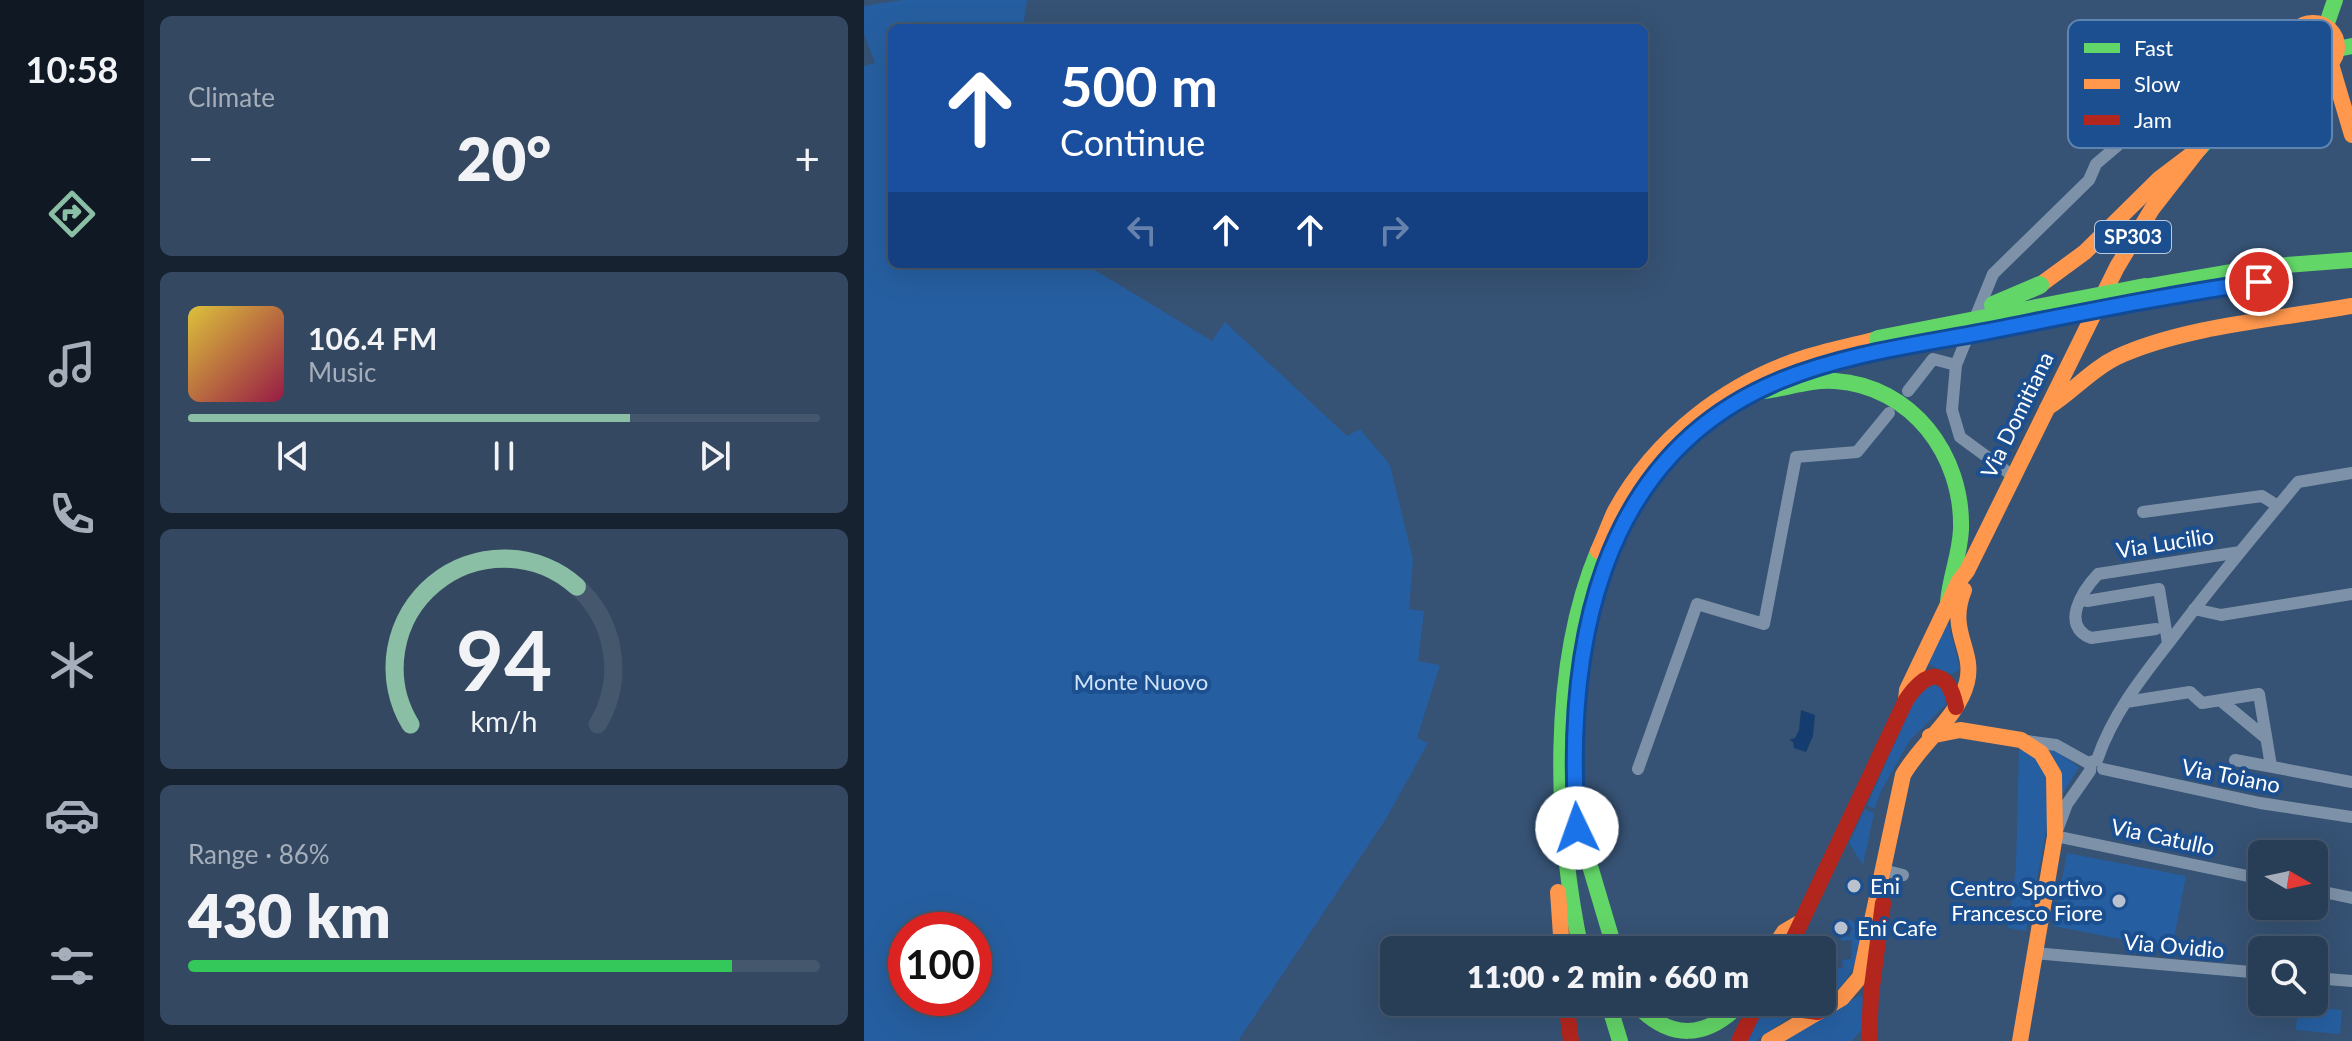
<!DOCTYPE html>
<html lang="en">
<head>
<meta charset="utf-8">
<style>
  :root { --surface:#283e57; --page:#344961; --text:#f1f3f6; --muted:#a5aeba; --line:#44576d; --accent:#8abfa5 }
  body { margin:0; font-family:Lato,sans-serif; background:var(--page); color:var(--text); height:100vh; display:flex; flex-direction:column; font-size:30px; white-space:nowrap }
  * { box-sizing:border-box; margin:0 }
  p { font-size:26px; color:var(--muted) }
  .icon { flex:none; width:44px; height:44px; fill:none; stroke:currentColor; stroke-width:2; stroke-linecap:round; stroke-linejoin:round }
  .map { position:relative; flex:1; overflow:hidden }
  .drawer { display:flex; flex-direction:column; gap:16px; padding:16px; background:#162230; width:720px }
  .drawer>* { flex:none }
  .banner { position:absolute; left:24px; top:24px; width:760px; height:244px; border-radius:12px; box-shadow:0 8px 32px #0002,0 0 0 2px var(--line); background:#1a4fa0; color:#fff; overflow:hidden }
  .needle { width:52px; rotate:99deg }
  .tools { position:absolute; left:1384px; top:840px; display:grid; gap:16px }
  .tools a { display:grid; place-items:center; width:80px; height:80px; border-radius:12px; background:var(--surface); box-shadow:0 8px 32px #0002,0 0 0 2px var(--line); font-size:40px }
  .speed { position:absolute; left:24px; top:912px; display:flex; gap:16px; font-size:40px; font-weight:700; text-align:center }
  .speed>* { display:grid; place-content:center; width:104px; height:104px; border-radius:50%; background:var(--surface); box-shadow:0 8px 32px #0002,0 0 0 2px var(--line); line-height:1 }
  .speed .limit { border:12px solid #d22; background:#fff; color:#111 }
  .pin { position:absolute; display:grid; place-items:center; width:68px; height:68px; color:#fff; margin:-34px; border:4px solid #fff; border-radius:50%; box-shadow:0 2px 8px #0007 }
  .me { position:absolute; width:88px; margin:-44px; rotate:357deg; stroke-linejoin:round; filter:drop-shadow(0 0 6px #0008) }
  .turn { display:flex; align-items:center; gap:28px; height:168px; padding:0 40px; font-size:36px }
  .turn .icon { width:104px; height:104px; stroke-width:2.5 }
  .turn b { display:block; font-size:56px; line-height:68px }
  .lanes { display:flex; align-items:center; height:76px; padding:0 40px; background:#0003; justify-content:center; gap:40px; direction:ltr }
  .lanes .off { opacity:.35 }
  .big { font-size:60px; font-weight:800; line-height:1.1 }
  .drawer .tile { flex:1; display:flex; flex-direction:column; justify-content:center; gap:12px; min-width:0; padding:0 28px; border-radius:12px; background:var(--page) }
  .drawer .dial { align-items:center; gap:0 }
  .dial svg { height:208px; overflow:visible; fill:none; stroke:var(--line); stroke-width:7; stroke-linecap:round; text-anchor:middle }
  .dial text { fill:var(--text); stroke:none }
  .song { display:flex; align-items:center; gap:24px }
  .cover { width:96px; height:96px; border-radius:12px; background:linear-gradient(135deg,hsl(50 70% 55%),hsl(340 70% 35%)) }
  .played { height:8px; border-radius:4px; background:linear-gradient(90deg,var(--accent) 70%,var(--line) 70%) }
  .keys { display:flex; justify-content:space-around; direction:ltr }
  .heat { display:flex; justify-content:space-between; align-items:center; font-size:44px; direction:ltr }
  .charge { height:12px; border-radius:6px; background:linear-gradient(90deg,#34c759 86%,var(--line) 0) }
  .trip { position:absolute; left:516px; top:936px; width:456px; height:80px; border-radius:12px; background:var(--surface); box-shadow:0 8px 32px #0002,0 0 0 2px var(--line); font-weight:800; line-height:80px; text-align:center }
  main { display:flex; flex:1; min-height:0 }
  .menu { display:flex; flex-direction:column; width:144px; justify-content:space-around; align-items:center; background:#101923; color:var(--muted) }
  .menu .icon { width:56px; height:56px }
  .menu .selected { color:var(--accent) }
  .menu b { font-size:36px; color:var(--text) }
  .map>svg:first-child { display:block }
  .green { fill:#265fa1; fill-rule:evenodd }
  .water { fill:#153c6e }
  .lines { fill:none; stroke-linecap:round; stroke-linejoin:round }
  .street { stroke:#7d92a8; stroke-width:12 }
  .fast { stroke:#63d668; stroke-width:16 }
  .slow { stroke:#ff974d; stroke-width:16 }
  .jam { stroke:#b3261e; stroke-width:16 }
  .fast-bridge { stroke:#63d668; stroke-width:18 }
  .route-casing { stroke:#114b97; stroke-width:20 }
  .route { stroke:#1a73e8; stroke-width:14 }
  .poi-dot { fill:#b9c2ce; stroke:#1b4f8f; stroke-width:3 }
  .labels { text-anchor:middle; stroke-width:8; stroke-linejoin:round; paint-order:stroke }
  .shield { fill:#1b4f8f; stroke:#bbcadd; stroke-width:2 }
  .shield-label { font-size:20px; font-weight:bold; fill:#fff }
  .street-label { font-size:22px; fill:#fff; stroke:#1b4f8f }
  .park-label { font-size:22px; fill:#cfe3fa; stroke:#1b4f8f }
  .poi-label { font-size:22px; fill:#fff; stroke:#1b4f8f; text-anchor:start }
  .key { fill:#1b4f8f; stroke:#5f84b1; stroke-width:2 }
  .key-label { font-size:22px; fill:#fff }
</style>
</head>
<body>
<main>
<nav class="menu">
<b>10:58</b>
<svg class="icon selected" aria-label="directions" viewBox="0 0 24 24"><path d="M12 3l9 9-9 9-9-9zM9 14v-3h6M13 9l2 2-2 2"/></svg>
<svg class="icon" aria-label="music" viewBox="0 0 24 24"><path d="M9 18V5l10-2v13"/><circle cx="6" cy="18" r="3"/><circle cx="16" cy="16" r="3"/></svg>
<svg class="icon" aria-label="phone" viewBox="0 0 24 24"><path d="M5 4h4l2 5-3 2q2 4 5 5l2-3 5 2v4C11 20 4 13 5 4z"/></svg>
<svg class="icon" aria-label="climate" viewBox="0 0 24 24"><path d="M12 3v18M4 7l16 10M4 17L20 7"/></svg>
<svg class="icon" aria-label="car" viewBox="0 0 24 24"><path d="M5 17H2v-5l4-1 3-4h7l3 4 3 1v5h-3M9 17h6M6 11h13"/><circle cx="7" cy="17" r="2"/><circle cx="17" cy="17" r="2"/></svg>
<svg class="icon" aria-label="filters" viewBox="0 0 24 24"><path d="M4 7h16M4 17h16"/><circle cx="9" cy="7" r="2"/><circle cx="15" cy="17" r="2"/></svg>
</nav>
<section class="drawer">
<div class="tile"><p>Climate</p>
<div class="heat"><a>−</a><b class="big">20°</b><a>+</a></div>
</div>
<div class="tile">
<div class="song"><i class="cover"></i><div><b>106.4 FM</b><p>Music</p></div></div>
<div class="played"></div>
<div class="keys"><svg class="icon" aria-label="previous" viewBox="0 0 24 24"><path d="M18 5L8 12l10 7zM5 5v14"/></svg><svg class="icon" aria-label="pause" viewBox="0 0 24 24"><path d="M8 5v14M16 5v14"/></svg><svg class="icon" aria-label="next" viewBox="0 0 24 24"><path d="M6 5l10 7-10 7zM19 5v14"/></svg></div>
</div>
<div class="tile dial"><svg viewBox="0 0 100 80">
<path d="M14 69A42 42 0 1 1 86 69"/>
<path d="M14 69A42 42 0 0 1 78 16" stroke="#8abfa5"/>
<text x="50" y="56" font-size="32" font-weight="700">94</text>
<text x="50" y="72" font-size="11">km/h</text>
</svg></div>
<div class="tile"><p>Range · 86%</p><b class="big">430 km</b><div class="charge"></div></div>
</section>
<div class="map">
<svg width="1488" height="1041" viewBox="0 0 1488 1041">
  <rect width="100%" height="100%" fill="#365274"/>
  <path class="green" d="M38,0h125l-4,28h-131v236h193l127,77 13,-19 122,114 13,-7 30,36 23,95 -4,49 15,2 -6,50 22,4 -23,73 11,5 -41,74 -149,224h-374v-975l11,-3 -11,-29v-28zM42,930h68v68h-68z
    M1084,622l12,46 -5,5 -8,1 -19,-11z
    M1069,684l12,6 1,14 -36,36 -29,51 -7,18 -7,-4 49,-109 6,-8z
    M1155,747c13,6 26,15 30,29 7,27 -17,123 -23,155l-18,-3 8,-61z
    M1182,749l11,3 22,15 -17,28z
    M1001,809l9,4 -11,52 -14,-22z
    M1203,853l119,23 -14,73 -119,-23z
    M986,919l4,2 7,24 -6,6 4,1c-7,22 -17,38 -37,50v-21l4,-11 17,-2 -1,-8 9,-1 1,-19 -11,1 -1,-7 9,3 4,-9 -6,-3z
    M996,995l5,6 -2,27 -11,13h-69z
    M900,1002h18l6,7v9l-32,23h-11z
    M1434,1006l44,4 -2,24 -44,-4z"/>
  <path class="water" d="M937,710l14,5 -2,21 -7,16 -12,-4 -1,-6 -4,-2 6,-2 4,-8z"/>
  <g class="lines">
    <path class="street" d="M1044,391l25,-32 23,6
      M1149,476l-53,-39 -8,-27 4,-45 37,-91 96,-94 7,-16 28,-24
      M1279,512l119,-16 16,10
      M1223,601l72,-12 9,54
      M1330,609l27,6 131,-21
      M1292,629l-65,9c-31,-12 -9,-47 7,-64l142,-22
      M1356,700l46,38
      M1262,702l64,-10 12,11 57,-9 12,72
      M1163,741l29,4 34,19
      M1233,760c15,-45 45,-83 74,-120 40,-54 84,-106 127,-158l54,-9
      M1233,760l-6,2 -1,9 -23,33 -12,32 207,43
      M1371,760l117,22
      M774,769l59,-165 67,20 32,-167 61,-5 32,-39
      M1239,769l157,34 92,14
      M1019,870l20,5
      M1450,890l38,8
      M1170,953l228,20
      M1450,978l38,3"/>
    <path class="fast" d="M1462,26l9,-26
      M1473,49l15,-3
      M1334,150l43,-46 51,-45
      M1281,287l116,-20 91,-7
      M892,392c26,-2 53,-13 79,-11 77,5 128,74 126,148 -1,26 -11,48 -13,73
      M715,848l11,18 25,84
      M717,950c-26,-122 -32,-282 17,-399
      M744,1002l12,39
      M770,1002c35,39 72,38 108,0"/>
    <path class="slow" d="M1425 47a24 24 0 1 1 48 0a24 24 0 1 1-48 0Z
      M1467,64l21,71
      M1176,285l45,-33 74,-73 41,-31
      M1183,408c25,-15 43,-38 70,-51 67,-31 162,-38 235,-51
      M734,551c6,-13 11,-27 17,-40 40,-73 112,-129 192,-154 23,-7 47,-12 71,-18
      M1042,700l1,-10 52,-109 8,-10 150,-304 35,-58 46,-59
      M1066,736l30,-6 61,10 20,13 13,22 1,61 -35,205
      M694,892l4,58
      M908,950l12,-18 17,-10
      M905,1041l73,-43 18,-21 43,-202c18,-32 55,-57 64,-93 8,-33 -20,-50 -3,-92"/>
    <path class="jam" d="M924,950l118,-250c21,-31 42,-33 50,7
      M702,1002l5,39
      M925,1002l14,8 15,2
      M875,1041l19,-39
      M1005,1041l2,-47 12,-91"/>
    <path class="fast-bridge" d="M1129,305l47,-20
      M1014,339l267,-52"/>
  </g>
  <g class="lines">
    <defs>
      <path id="route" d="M713,828c-12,-176 19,-371 202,-447 65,-27 136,-36 205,-49 92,-18 183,-37 275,-50"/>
    </defs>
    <use href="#route" class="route-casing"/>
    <use href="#route" class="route"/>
  </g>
  <g class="poi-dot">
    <circle cx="990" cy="886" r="8"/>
    <circle cx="1255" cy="901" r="8"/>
    <circle cx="977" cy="928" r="8"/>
  </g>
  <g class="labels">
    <rect class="shield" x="1231" y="221" width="76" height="32" rx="6"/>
    <g class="shield-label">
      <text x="1269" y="244">SP303</text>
    </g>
    <g class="street-label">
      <text transform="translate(1153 415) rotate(-64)" y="8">Via Domitiana</text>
      <text transform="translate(1301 543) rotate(-9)" y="8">Via Lucilio</text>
      <text transform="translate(1367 776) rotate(11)" y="8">Via Toiano</text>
      <text transform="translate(1299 837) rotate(12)" y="8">Via Catullo</text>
      <text transform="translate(1310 946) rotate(5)" y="8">Via Ovidio</text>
    </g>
    <g class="park-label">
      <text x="277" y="690">Monte Nuovo</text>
    </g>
    <g class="poi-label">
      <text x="1006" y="894">Eni</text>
      <text x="1239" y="896" text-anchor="end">Centro Sportivo<tspan x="1239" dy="25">Francesco Fiore</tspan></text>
      <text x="993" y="936">Eni Cafe</text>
    </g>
  </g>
  <rect x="1204" y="20" width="264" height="128" rx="12" class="key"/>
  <rect x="1220" y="43" width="36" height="10" fill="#63d668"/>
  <rect x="1220" y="79" width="36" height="10" fill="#ff974d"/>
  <rect x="1220" y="115" width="36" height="10" fill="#b3261e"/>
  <g class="key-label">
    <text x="1270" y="56">Fast</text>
    <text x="1270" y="92">Slow</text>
    <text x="1270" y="128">Jam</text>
  </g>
</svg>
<div class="tools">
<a><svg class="needle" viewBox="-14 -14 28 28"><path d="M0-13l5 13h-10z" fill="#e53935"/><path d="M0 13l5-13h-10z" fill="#a5aeba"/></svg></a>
<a><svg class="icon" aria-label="search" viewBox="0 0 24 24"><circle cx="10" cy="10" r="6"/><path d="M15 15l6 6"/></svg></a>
</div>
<div class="speed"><div class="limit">100</div></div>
<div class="pin" style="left:1395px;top:282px;background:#d93025"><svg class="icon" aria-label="arrive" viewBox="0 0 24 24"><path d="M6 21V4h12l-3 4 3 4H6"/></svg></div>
<svg class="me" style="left:713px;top:828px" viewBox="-20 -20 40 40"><circle r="19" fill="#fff"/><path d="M0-13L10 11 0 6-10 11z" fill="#1a73e8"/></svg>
<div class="trip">11:00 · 2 min · 660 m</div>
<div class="banner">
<div class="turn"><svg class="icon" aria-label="ahead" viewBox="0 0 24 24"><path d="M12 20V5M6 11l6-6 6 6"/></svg><div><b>500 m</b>Continue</div></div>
<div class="lanes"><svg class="icon off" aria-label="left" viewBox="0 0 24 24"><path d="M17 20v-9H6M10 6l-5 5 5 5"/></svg><svg class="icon" aria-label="ahead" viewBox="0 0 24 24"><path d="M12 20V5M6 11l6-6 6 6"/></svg><svg class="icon" aria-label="ahead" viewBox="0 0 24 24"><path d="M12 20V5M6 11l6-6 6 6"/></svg><svg class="icon off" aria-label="right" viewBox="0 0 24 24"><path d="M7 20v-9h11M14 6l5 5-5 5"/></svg></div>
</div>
</div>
</main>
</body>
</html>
